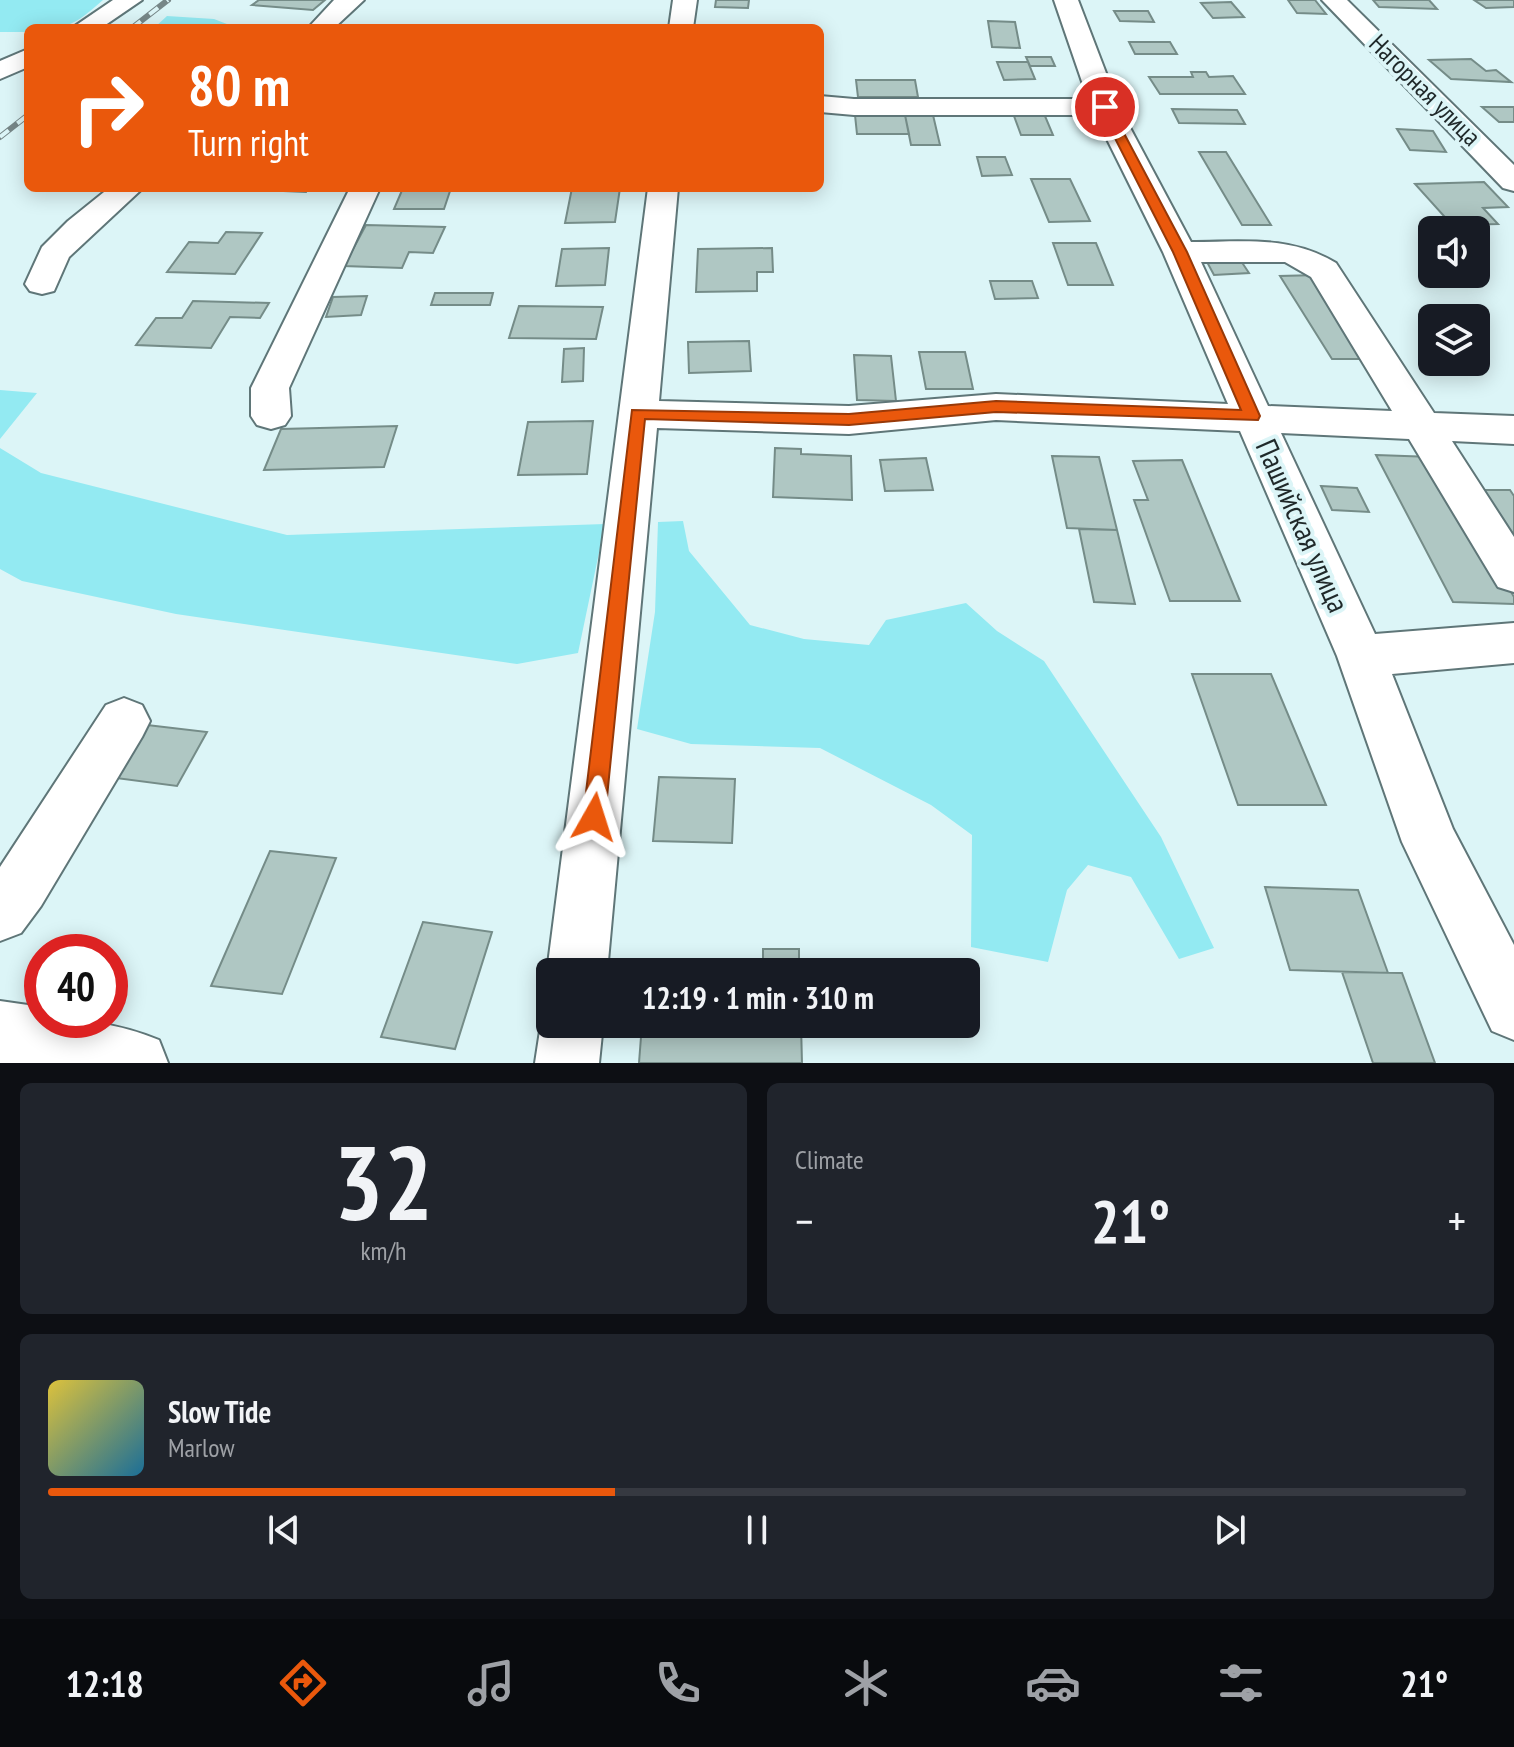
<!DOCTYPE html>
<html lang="en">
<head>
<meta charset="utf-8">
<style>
  :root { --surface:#171b24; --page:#20242c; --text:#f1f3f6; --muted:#9ea1a6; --line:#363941; --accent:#ea580c }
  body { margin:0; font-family:"PT Sans Narrow",sans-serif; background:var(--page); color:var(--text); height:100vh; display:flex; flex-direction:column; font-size:30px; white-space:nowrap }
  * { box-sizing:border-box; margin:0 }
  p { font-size:26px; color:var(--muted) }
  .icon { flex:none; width:44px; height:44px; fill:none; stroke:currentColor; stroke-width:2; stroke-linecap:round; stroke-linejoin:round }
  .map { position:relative; height:1063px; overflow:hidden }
  .sheet { display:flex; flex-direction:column; gap:20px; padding:20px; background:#0d0f14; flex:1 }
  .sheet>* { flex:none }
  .guide { position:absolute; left:24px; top:24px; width:800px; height:168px; border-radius:12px; box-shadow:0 4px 20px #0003; background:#ea580c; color:#fff; overflow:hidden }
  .tools { position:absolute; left:1418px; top:216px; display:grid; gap:16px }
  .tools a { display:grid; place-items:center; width:72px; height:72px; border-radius:12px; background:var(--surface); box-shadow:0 4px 20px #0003; font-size:40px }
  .speed { position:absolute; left:24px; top:934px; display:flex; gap:16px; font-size:40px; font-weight:700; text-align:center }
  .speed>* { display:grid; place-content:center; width:104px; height:104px; border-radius:50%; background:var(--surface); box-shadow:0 4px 20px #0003; line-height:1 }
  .speed .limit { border:12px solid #d22; background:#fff; color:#111 }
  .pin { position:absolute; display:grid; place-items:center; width:68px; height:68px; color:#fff; margin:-34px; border:4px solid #fff; border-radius:50%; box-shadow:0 2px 8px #0007 }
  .me { position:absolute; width:88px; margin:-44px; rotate:6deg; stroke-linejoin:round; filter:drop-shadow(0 0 6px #0008) }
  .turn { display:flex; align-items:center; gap:28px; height:168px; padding:0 32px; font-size:36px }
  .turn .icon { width:104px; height:104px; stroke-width:2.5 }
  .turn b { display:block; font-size:56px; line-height:68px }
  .big { font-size:60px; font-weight:700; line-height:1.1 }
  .sheet .card { flex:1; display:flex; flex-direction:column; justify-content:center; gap:12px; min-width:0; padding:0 28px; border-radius:12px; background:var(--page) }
  .sheet .dial { align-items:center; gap:0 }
  .dial b { font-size:104px; line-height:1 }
  .song { display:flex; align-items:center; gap:24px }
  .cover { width:96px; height:96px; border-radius:12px; background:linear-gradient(135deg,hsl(50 70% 55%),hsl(200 70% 35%)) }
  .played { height:8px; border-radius:4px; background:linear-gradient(90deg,var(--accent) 40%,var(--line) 40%) }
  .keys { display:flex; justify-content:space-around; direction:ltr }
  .heat { display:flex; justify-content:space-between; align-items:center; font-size:44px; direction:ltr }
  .sheet .tiles { flex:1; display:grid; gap:20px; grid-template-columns:1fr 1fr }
  .card:last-child { grid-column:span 2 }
  .trip { position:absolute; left:536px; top:958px; width:444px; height:80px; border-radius:12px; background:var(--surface); box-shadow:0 4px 20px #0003; font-weight:700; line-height:80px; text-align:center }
  .tabs { display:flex; height:128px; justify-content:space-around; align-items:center; background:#090b0e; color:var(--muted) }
  .tabs .icon { width:56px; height:56px }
  .tabs .current { color:var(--accent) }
  .tabs b { font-size:36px; color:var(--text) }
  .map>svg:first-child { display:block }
  .green { fill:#93eaf2 }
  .building { fill:#afc7c3; stroke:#758c88; stroke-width:2 }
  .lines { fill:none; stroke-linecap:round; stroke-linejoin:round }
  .minor-casing { stroke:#5f7678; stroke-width:4 }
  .minor { fill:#fff; fill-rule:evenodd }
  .rail-casing { stroke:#778788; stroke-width:6 }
  .rail { stroke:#dcf5f7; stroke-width:4; stroke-dasharray:11; stroke-linecap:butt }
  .route { fill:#ea580c; stroke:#983908; stroke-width:2 }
  .labels { text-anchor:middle; stroke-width:8; stroke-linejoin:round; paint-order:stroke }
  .far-street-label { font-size:26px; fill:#1f2829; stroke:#dcf5f7 }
  .street-label { font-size:30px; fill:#1f2829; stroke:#dcf5f7 }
</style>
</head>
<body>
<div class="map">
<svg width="1514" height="1063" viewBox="0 0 1514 1063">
  <rect width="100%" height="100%" fill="#dcf5f7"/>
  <path class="green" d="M0,0h103c-31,27 -33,28 -75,28v4h-28z
    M167,16l47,3 18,7 56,2h-134z
    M0,390l37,3 -37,46z
    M0,448l41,25 246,62 318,-11 -27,129 -61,11 -341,-50 -154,-33 -22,-12z
    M683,521l6,30 61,74 54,14 65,6 17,-25 80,-17 31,28 47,30 117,176 53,111 -35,11 -48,-82 -43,-12 -21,25 -19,72 -77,-15 1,-112 -41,-30 -111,-57 -129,-4 -54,-15 18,-117 3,-90z"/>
  <path class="building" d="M259,0h66l-12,10 -61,-5z
    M716,0h33l-1,8 -33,-1z
    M1288,0h27l11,14 -29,-1z
    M1373,0h56l8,9 -58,-2z
    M1474,0h40v7l-28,1z
    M1231,2l13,15 -31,1 -12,-15z
    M1114,11h34l6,11 -34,-1z
    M988,21l27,1 5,26 -28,-1z
    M1129,42h41l7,12h-42z
    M1026,57h25l4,9h-25z
    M1471,59l15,12 10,-1 15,12 -60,-3 -22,-19z
    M997,62h31l7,17 -31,1z
    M1191,72h15l3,5 24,-1 12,18h-85l-11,-17h44z
    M856,80h59l3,17h-60z
    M1482,107h32v15h-15z
    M1172,109l65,1 8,14 -66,-1z
    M855,115h50l4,19h-52z
    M905,115h28l7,30h-29z
    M1014,116h31l8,19h-32z
    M1397,129l36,2 13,21 -36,-2z
    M1199,152h27l45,73h-29z
    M977,157h28l7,18 -30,1z
    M1031,179h39l20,42 -41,1z
    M1484,182l24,25 -25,1 15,16 -46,1 -37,-41z
    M218,188h90l-2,4z
    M403,188h48l-7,21h-50z
    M572,188h48l-5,34 -50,1z
    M366,225l79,2 -12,26 -24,-1 -7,16 -58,-2z
    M226,232l36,1 -27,41 -68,-2 22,-30 29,1z
    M1053,243h43l17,42h-45z
    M609,248l-4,37 -49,1 6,-37z
    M772,248l1,24h-16v19l-61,1 2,-43z
    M1241,261l8,12 -35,2 -7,-13z
    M1318,275l55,84h-41l-52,-83z
    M990,281h42l6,17 -43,1z
    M435,293h58l-3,12h-59z
    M367,296l-6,19 -35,2 7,-20z
    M193,301l76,2 -9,15 -30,-1 -19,31 -75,-3 20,-27h26z
    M519,306l84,1 -7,32 -87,-1z
    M749,341l2,30 -62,2 -1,-31z
    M584,348l-1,33 -21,1 2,-33z
    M919,352h46l8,37h-47z
    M854,355l37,1 5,45 -39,-1z
    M593,421l-6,53 -69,1 10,-53z
    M397,426l-13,41 -120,3 17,-41z
    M775,448l26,1v5l50,2 1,44 -79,-3z
    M1376,455l57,2 81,140v7l-61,-2z
    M1052,456l47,1 18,73 -50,-2z
    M926,458l7,32 -48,1 -5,-31z
    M1182,460l58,141h-70l-36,-101h14l-15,-39z
    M1321,486l36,2 12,24 -37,-2z
    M1476,490h34l4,6v52z
    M1079,529l38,1 18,74 -41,-2z
    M1192,674h79l55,131h-88z
    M147,725l60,7 -30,54 -61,-8z
    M659,777l76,2 -3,64 -79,-2z
    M270,851l66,7 -54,136 -71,-8z
    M1265,887l93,3 30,83 -98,-3z
    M423,922l69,10 -37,117 -74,-12z
    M763,949h36v23h-108v-9l72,1z
    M1342,972l60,1 33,90h-62z
    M642,1024h159l1,39h-163z"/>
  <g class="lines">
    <defs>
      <path id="minor" d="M113,0h29l-41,28h-29z
        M334,0h30l-30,28h-26z
        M673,0h24l-4,28h-24z
        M1054,0h24l41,107 72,135c53,0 98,-7 145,21l98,150 80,3v28l-62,-3 62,96v55l-16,-5 -89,-148 -128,-6 94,201 139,-11v40l-122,11 61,155 61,116v95l-22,-9 -90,-189 -65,-186 -97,-225 -244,-11 -147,14 -192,-6 -50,544h-57v8l-3,-8 101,-784h30l-19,213 190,5 147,-12 232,10 -65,-152 -68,-137h-241l-34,-3v-16l34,3h234zM1201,262h84l26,15 81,134 -124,-5z
        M1322,0h25l167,165v26l-11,-3z
        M28,49v18l-28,12v-18z
        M109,188h34l-74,69 -15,34 -12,3 -12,-3 -5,-7 17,-37 26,-26z
        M350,188h30l-91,200 2,28 -6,9 -14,4 -14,-4 -6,-9v-28z
        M124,698l18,7 8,16 -8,16 -101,169 -20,27 -21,8v-74l106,-162z
        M0,1001l42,6v13c44,0 75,3 117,20l9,23h-168z
        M550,1002v22h53l-4,39h-64l6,-39z"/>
    </defs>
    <use href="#minor" class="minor-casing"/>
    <use href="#minor" class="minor"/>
    <defs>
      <path id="rail" d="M132,28l36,-28
        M0,137l28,-22"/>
    </defs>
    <use href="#rail" class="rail-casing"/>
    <use href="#rail" class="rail"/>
  </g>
  <path class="route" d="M1105,104l5,3 77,145 73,164 -2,4 -262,-8 -147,13 -204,-6 -40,398 -3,7 -8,4 -8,-4 -3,-7 49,-407 217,4 147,-13 245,9 -68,-158 -74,-145z"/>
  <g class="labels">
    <g class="far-street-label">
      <text transform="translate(1425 90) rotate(45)" y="9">Нагорная улица</text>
    </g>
    <g class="street-label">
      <text transform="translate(1302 526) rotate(66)" y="10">Пашийская улица</text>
    </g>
  </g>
</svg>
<div class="tools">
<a><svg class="icon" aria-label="sound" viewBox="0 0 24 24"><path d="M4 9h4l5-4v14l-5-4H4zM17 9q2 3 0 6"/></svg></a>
<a><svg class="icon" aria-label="layers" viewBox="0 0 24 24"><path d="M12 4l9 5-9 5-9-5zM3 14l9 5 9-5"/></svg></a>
</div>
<div class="speed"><div class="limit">40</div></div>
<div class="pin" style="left:1105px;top:107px;background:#d93025"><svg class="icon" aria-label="arrive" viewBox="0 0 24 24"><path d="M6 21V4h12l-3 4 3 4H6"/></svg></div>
<svg class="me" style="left:594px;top:817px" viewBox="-20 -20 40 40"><path d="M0-17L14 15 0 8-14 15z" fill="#ea580c" stroke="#fff" stroke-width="4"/></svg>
<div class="trip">12:19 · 1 min · 310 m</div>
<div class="guide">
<div class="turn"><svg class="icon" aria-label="right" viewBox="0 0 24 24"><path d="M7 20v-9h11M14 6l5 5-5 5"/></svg><div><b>80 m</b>Turn right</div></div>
</div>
</div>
<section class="sheet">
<div class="tiles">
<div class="card dial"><b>32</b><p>km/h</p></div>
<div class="card"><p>Climate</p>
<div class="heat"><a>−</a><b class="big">21°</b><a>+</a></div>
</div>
<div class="card">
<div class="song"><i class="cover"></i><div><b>Slow Tide</b><p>Marlow</p></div></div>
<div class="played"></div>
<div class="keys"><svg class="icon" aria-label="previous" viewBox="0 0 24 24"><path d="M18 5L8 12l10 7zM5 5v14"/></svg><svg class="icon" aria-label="pause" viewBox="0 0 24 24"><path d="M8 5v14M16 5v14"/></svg><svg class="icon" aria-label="next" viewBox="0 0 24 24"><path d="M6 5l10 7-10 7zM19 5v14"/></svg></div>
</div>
</div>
</section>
<nav class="tabs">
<b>12:18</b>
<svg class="icon current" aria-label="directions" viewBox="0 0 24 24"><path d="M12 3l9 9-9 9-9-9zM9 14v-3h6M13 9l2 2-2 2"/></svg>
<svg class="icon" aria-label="music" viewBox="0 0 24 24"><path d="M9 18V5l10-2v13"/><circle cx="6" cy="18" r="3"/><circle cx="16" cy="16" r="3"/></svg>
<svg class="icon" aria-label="phone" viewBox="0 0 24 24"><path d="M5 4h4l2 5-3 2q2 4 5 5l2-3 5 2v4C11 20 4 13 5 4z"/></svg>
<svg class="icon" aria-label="climate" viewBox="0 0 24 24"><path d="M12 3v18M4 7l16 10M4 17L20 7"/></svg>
<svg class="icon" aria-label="car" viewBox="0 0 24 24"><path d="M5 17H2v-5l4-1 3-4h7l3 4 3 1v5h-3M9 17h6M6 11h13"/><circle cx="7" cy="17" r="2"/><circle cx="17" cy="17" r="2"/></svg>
<svg class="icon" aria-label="filters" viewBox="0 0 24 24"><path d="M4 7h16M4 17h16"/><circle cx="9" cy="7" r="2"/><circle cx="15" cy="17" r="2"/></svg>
<b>21°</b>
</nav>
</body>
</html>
